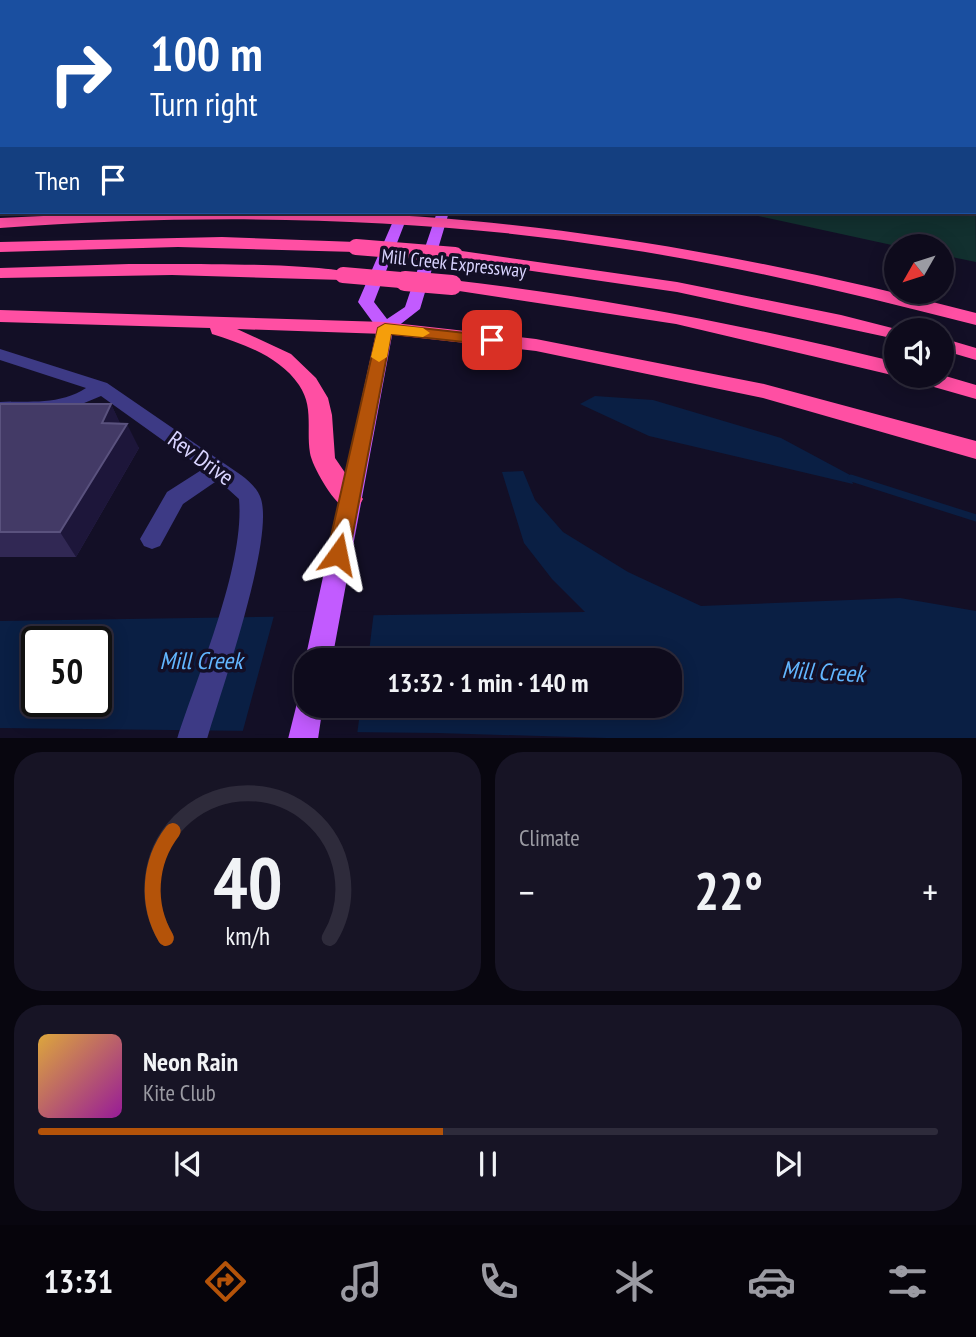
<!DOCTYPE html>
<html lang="en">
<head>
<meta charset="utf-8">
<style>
  :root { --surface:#0e0b1c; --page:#171425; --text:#f1f3f6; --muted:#9b9ba3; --line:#2e2b3b; --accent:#b45309 }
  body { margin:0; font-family:"PT Sans Narrow",sans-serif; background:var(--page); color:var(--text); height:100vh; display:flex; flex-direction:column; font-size:26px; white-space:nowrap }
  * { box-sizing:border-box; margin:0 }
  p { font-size:23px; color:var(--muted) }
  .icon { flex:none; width:38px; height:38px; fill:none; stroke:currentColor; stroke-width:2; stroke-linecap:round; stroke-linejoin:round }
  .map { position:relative; height:738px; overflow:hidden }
  .sheet { display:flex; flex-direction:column; gap:14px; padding:14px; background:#08060f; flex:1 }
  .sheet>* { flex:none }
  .top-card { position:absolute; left:0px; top:0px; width:976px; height:214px; box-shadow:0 4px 18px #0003,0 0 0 2px var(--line); background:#1a4fa0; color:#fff; overflow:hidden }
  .needle { width:46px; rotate:231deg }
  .fabs { position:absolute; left:884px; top:234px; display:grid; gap:14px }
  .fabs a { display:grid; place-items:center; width:70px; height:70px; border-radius:50%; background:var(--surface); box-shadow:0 4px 18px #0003,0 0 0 2px var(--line); font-size:35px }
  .speed { position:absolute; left:21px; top:626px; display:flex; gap:14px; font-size:35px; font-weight:700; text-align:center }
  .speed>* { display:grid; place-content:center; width:91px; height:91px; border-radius:50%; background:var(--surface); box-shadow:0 4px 18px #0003,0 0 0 2px var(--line); line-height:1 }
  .speed .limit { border:4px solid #111; border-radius:10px; background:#fff; color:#111 }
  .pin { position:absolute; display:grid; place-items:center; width:60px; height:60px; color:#fff; margin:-30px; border-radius:14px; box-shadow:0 4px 10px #0006 }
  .me { position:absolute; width:77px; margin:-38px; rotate:12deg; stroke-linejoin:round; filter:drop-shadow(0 0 5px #0008) }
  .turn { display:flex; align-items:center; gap:24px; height:147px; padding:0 35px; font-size:32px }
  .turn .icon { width:91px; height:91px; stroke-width:2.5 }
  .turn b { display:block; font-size:49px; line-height:60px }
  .then { display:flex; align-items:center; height:66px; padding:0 35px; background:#0003; gap:14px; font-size:26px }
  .big { font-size:52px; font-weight:700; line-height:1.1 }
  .sheet .card { flex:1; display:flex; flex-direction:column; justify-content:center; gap:10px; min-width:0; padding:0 24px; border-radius:28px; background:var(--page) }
  .sheet .dial { align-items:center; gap:0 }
  .dial svg { height:182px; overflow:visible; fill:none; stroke:var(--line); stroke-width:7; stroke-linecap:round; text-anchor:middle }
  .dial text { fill:var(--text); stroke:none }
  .song { display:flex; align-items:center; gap:21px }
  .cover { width:84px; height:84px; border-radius:10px; background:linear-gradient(135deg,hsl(40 70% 55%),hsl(300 70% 35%)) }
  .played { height:7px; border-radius:4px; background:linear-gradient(90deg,var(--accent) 45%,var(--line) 45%) }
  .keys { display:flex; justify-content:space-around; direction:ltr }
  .heat { display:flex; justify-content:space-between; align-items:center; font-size:38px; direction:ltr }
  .sheet .tiles { flex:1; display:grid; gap:14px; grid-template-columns:1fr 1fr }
  .card:last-child { grid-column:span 2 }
  .trip { position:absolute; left:294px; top:648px; width:388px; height:70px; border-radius:28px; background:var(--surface); box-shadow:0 4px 18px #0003,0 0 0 2px var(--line); font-weight:700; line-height:70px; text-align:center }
  .dock { display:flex; height:112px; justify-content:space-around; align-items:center; background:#06040b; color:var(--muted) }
  .dock .icon { width:49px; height:49px }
  .dock .selected { color:var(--accent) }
  .dock b { font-size:32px; color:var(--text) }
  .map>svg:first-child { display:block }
  .green { fill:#12302f }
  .water { fill:#0a1f44; fill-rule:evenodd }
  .pier { fill:#130f26 }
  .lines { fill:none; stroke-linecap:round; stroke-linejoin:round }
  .stream { stroke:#0a1f44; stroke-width:7 }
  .minor { fill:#3d3a85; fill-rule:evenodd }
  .major { fill:#c25bff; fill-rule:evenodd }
  .highway { fill:#ff4fa3; fill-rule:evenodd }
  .highway-bridge-far1 { stroke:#ff4fa3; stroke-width:16 }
  .highway-bridge { stroke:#ff4fa3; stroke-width:20 }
  .wall { fill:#312854 }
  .shaded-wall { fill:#1d163a }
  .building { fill:#433a66; stroke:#5a527e; stroke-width:2 }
  .route { fill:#b45309; stroke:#753606; stroke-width:2 }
  .slow { fill:#f59e0b }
  .labels { text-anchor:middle; stroke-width:7; stroke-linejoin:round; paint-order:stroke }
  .street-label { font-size:19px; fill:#d9d4ff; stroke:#130f26 }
  .near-street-label { font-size:23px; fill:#d9d4ff; stroke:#130f26 }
  .near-water-label { font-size:24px; font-style:italic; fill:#62b6ff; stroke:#130f26 }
</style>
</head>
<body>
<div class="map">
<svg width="976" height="739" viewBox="0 0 976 739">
  <rect width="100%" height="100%" fill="#130f26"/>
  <path class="green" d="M975,114l1,148 -34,-7v-8h-41l-161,-35h235z"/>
  <path class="water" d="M595,396l58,4 128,38 69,37 3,9 -204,-48 -69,-32z
    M523,471l12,29 28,32 65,40 73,34 199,-8 76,13v127l-336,1 -202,-6 -438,-5v-107l585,-9 -33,-33 -28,-36 -22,-71zM37,642h59v60h-59zM306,660h364v45h-364z"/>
  <path class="pier" d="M374,611l-6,49h-62v45h55l-4,30 -115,-1 33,-122z"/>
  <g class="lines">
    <path class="stream" d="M851,478l125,40"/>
    <path class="minor" d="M0,349l107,34 134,92c8,6 17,14 20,24 13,42 -40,192 -54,240h-30c21,-65 68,-174 62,-240l-21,-19 -35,24 -23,42 -8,3 -8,-3 -4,-7 27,-47 36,-23 -102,-73 -36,15 -65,3v-12c30,-1 60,3 86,-14l-86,-28z"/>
    <path class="major" d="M397,212h12l-35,90 13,17 18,-12 32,-95h12l-29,97 -27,21 -61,330h-26v4l-1,-4 72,-332 -19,-26z
      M306,692v13h17l-5,34h-30l11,-44z"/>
    <path class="highway" d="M130,212c114,-1 229,-2 343,9 170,16 337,49 503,92v12c-119,-30 -236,-59 -357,-77 -203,-32 -414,-35 -619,-20v-10z
      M222,237l134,5 8,5 -8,5 -178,-5 -178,5v-10z
      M455,250l222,32 164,33 63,16h-8v8l-219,-47 -228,-33 -2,-4z
      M129,264c29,0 211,-2 223,11l-9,5 -171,-5 -172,3v-10z
      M452,280c150,17 297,46 444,82v14l-220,-52 -230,-35 -3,-4z
      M0,310l385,12 151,17 228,45 212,57v18l-213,-61 -227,-47 -151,-17 -148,-5 54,25 25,24 12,20 4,17 3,43 28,41 -4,7c-6,2 -9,4 -15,1 -11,-5 -32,-41 -34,-54 -4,-24 4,-46 -11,-68 -19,-28 -55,-41 -87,-51l-2,-6 -210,-6z
      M942,338l34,10v12l-34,-10z
      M942,375l34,10v14l-63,-18 -2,-5z"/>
    <path class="highway-bridge-far1" d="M356,247l99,8
      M343,275l81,7"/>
    <path class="highway-bridge" d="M405,281l47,4"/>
  </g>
  <path class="wall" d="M975,143h1v28h-1z
    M0,404h111l9,20 19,24 -63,109h-76z"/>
  <path class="shaded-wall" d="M111,404l12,25 4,-5 12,24 -63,109 -16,-25 42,-109z"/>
  <path class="building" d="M975,143h1v15h-1z
    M0,404h111l-9,19 25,1 -67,108h-60z"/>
  <linearGradient id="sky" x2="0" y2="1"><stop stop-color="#0a0815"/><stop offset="0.53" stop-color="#333752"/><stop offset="1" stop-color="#333752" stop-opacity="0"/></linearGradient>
  <rect width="976" height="217" fill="url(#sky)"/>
  <path class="route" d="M385,324l107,12 7,4 -7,5 -101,-11 -42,220 -4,6 -7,3 -8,-3 -3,-6 51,-226z"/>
  <path class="slow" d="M385,324l38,4 7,5 -7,4 -32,-3 -4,23 -8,5 -8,-5 7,-29z"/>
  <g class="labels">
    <g class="street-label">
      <text transform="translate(454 263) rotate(6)" y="7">Mill Creek Expressway</text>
    </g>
    <g class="near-street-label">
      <text transform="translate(201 458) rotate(36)" y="8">Rev Drive</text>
    </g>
    <g class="near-water-label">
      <text x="201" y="669">Mill Creek</text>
      <text transform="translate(823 672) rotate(3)" y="8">Mill Creek</text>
    </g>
  </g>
</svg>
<div class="fabs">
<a><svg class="needle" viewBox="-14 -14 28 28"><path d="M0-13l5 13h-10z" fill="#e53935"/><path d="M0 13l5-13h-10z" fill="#9b9ba3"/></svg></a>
<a><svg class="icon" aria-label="sound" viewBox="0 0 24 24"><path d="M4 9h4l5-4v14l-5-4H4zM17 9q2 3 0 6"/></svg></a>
</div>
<div class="speed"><div class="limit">50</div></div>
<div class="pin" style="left:492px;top:340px;background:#d93025"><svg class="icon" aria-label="arrive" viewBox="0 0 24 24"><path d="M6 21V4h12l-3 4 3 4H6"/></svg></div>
<svg class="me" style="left:338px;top:554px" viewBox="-20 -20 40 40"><path d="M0-17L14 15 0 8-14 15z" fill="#b45309" stroke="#fff" stroke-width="4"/></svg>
<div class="trip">13:32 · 1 min · 140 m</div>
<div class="top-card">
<div class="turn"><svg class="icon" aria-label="right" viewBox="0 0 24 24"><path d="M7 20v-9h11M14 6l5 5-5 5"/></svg><div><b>100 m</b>Turn right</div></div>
<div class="then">Then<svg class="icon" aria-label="arrive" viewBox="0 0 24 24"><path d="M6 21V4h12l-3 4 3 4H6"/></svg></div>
</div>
</div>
<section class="sheet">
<div class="tiles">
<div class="card dial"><svg viewBox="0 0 100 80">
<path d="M14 69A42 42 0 1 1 86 69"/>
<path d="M14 69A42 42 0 0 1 17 22" stroke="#b45309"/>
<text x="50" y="56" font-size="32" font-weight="700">40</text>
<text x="50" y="72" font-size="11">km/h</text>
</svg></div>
<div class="card"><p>Climate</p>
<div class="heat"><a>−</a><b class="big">22°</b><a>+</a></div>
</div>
<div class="card">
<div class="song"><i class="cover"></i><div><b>Neon Rain</b><p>Kite Club</p></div></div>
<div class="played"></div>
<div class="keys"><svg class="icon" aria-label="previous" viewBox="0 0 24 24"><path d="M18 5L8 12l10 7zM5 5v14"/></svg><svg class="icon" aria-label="pause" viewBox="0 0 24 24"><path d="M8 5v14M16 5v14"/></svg><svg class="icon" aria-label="next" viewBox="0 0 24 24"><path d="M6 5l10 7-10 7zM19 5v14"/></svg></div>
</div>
</div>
</section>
<nav class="dock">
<b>13:31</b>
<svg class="icon selected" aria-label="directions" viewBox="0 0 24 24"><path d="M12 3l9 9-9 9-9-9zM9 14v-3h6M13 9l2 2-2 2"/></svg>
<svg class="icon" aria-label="music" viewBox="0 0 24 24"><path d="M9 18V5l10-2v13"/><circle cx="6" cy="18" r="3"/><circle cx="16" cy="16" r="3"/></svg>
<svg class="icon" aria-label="phone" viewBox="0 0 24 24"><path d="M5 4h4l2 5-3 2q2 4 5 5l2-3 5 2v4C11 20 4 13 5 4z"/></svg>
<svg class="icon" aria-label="climate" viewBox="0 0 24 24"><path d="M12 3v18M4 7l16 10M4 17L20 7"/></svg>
<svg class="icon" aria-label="car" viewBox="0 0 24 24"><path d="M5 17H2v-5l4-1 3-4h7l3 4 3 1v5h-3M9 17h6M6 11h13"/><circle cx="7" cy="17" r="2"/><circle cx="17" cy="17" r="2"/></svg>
<svg class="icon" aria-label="filters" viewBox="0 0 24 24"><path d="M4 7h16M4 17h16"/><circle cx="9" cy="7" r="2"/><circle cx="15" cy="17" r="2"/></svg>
</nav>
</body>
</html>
